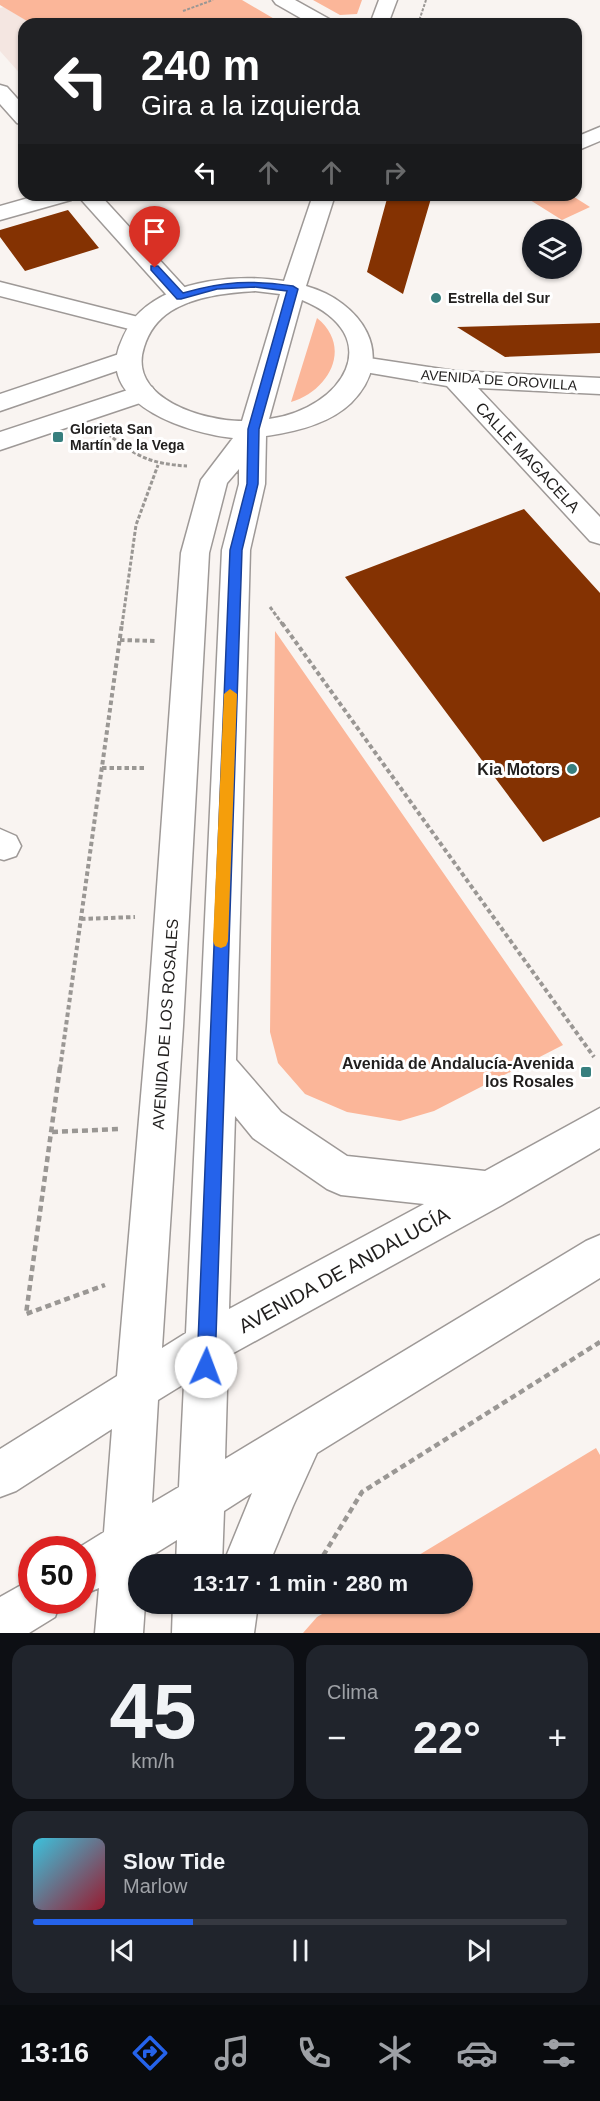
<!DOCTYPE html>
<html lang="es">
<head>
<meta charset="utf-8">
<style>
  :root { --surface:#171b24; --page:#20242c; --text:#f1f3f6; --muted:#9ea1a6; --line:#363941; --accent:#2563eb }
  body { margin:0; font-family:Arial,sans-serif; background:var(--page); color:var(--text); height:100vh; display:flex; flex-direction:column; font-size:22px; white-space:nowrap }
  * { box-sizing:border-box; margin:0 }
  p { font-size:20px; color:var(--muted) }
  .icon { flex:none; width:33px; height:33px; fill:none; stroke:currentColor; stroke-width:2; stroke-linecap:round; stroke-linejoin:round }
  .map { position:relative; height:1633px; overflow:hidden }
  .side { display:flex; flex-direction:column; gap:12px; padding:12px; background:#0d0f14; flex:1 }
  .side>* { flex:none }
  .guide { position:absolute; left:18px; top:18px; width:564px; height:183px; border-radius:18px; box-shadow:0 2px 4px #0004; background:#202124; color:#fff; overflow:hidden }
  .tools { position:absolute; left:522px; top:219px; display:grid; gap:12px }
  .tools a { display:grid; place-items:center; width:60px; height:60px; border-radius:50%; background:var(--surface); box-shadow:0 2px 4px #0004; font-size:30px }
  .speed { position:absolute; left:18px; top:1536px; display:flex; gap:12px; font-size:30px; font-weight:700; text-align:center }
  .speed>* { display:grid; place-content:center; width:78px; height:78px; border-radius:50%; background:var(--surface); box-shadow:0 2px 4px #0004; line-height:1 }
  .speed .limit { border:9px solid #d22; background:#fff; color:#111 }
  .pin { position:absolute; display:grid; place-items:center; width:51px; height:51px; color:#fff; margin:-62px -26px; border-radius:50% 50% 50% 0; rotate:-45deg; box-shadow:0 0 6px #0007 }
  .pin .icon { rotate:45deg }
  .me { position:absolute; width:66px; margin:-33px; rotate:2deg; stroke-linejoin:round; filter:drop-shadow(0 0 4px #0008) }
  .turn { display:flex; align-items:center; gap:21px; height:126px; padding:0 24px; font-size:27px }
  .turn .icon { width:78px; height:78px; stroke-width:2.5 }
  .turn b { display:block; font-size:42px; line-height:51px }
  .lanes { display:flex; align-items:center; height:57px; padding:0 24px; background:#0003; justify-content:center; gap:30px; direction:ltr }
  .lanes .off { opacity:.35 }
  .big { font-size:45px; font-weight:700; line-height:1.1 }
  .side .widget { flex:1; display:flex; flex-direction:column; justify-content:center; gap:9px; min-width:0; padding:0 21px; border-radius:18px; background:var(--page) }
  .side .dial { align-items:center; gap:0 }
  .dial b { font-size:78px; line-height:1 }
  .song { display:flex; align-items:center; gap:18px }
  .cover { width:72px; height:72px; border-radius:9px; background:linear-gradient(135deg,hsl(190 70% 55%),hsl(350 70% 35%)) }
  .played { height:6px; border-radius:3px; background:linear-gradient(90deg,var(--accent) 30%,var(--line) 30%) }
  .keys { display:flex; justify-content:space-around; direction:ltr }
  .heat { display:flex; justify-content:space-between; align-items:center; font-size:33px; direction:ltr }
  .side .tiles { flex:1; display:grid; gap:12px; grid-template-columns:1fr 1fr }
  .widget:last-child { grid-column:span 2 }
  .trip { position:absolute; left:128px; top:1554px; width:345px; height:60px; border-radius:30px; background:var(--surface); box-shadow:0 2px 4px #0004; font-weight:700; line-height:60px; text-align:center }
  .menu { display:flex; height:96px; justify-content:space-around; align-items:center; background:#090b0e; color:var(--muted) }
  .menu .icon { width:42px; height:42px }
  .menu .current { color:var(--accent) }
  .menu b { font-size:27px; color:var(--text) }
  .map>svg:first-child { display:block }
  .built { fill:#f4e6e1 }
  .green { fill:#fbb699 }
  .building { fill:#843202 }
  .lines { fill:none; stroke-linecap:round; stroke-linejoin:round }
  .minor-casing { stroke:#9e9997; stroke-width:3 }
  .major-casing { stroke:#9e9997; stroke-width:3 }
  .path-far3 { stroke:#9a9794; stroke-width:2; stroke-dasharray:3 1.5; stroke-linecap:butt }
  .path-far2 { stroke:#9a9794; stroke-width:3; stroke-dasharray:4 2; stroke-linecap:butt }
  .path-far1 { stroke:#9a9794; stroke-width:4; stroke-dasharray:4.5 3; stroke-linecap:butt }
  .path { stroke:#9a9794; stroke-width:4.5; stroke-dasharray:6 4; stroke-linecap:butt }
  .minor { fill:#fff; fill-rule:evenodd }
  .major { fill:#fff; fill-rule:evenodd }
  .route { fill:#2563eb; stroke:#184099; stroke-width:1.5 }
  .slow { fill:#f59e0b }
  .poi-dot { fill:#377f7e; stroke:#fff; stroke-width:2 }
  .labels { text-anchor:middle; stroke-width:6; stroke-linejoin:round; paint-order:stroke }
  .far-poi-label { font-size:14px; font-weight:bold; fill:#211f1e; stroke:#fff; text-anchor:start }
  .far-street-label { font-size:14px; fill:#211f1e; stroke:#fff }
  .street-label { font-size:16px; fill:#211f1e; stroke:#fff }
  .poi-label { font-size:16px; font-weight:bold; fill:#211f1e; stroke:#fff; text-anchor:end }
  .near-street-label { font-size:20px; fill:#211f1e; stroke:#fff }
</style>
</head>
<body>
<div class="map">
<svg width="600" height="1633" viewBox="0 0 600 1633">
  <rect width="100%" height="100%" fill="#f9f4f1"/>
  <path class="built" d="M4,7l28,17h-8v54l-24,-27v-43z"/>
  <path class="green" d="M0,0h242l41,24h-251l-32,-19z
    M313,0h49l-5,14 -17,1z
    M522,195h49l19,12 -28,13z
    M317,318c36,29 12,73 -26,84z
    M275,631l288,414 -129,66 -34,10 -53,-9 -42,-18 -27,-31 -8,-31z
    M596,1448l4,7v178h-297l14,-16 22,-13h123v-40h-58z"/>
  <path class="building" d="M388,195h44l-29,99 -36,-22z
    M68,210l31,38 -74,23 -25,-34v-7z
    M600,323v30l-95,4 -48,-30z
    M524,509l76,84v224l-57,25 -198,-265z"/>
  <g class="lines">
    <defs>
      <path id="minor" d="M273,0h22l36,20 2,4h-22l-35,-20z
        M0,85l7,2 17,19v19l-7,-2 -17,-19z
        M600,127v14l-24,10v-14z
        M39,195h35l-3,5 -71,20v-14z
        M77,195h23l89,97 4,5 -4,5 -8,2 -8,-2z
        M0,282l150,38 3,5 -3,5 -9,2 -141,-36z
        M128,351l9,3 3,5 -3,5 -137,47v-17z
        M362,357l93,14 145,7v16l-122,-6 122,129v27l-10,-3 -143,-155 -94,-16 -3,-5 3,-5z
        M143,385l9,2 4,6 -4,6 -152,51v-18z
        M0,829l16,7 5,10 -5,10 -12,4 -4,-1z"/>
      <path id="major" d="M379,0h18l-9,24h-18z
        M313,195h22l-29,91c54,15 93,69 45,117 -22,21 -56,29 -85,33l-1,48 -15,66 -14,510 45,52 66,44 138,15 115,-63v40l-98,57 -274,151 -3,103 361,-218 14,-6v43l-283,175 -24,53 -24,58h-46l29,-71 -28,18 -2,53h-46l1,-24 -29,18 -1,6h-9v40h7l-2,29h-48l4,-45 -17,7v-45h-7l29,-18 8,-103 -96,62 -16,6v-48l117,-73 30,-350 34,-473 20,-73 32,-42c-41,-4 -134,-32 -114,-91 5,-13 11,-26 21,-35 35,-33 99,-38 144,-31zM255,291l25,3 -38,127c-37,0 -115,-22 -98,-74 5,-16 13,-27 27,-36 25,-15 55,-18 84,-20zM302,300c87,36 41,109 -33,119zM239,469v15l-17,66 -36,783 -24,15 21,-322 26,-473 18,-70zM235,1116l18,22 74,51 14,6 83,9 -195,105zM184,1384l-5,103 -27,16 6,-103z
        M32,1579v21h29l-6,17 -26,16h-29v-36z
        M173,1604h85l-4,29h-82z"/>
    </defs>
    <use href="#minor" class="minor-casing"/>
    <use href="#major" class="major-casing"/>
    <path class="path-far3" d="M183,11l30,-11
      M418,24l8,-24"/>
    <path class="path-far2" d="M108,434c27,22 43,30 79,32
      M270,607l13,18
      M122,625l14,-100 22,-60"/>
    <path class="path-far1" d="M282,623l312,434
      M120,640l36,1
      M102,768h44
      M81,919l54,-2
      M60,1069l62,-446"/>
    <path class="path" d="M60,1067l-34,247 79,-29
      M52,1132l68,-3
      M318,1564l44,-72 238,-150"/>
    <use href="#minor" class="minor"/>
    <use href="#major" class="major"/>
  </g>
  <path class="route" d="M151,266h7l25,27c42,-12 67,-13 110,-7l5,3 -39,140 -1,55 -16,66 -27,817 -3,6 -6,3 -7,-3 -2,-6 33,-817 17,-66 1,-55 39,-138 -32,-4 -38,2 -36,10h-4l-26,-29z"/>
  <path class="slow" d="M230,689l7,5 -9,247 -2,5 -5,2 -6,-2 -2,-5 11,-247z"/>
  <g class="poi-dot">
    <circle cx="436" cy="298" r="6"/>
    <rect x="52" y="431" width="12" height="12" rx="3"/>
    <circle cx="572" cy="769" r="6"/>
    <rect x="580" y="1066" width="12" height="12" rx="3"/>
  </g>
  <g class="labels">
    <g class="far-poi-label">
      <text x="448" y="303">Estrella del Sur</text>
      <text x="70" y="434">Glorieta San<tspan x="70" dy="16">Martín de la Vega</tspan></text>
    </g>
    <g class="far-street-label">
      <text transform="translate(499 380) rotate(4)" y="5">AVENIDA DE OROVILLA</text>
    </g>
    <g class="street-label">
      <text transform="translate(528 457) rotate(47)" y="6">CALLE MAGACELA</text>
      <text transform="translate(165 1024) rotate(-86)" y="6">AVENIDA DE LOS ROSALES</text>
    </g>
    <g class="poi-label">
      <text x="560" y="775">Kia Motors</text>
      <text x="574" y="1069">Avenida de Andalucía-Avenida<tspan x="574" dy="18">los Rosales</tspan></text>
    </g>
    <g class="near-street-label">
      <text transform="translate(344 1270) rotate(-29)" y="7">AVENIDA DE ANDALUCÍA</text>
    </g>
  </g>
</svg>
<div class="tools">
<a><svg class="icon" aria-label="layers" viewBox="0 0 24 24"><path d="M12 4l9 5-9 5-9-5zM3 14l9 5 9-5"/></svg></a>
</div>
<div class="speed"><div class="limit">50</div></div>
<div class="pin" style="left:155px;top:268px;background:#d93025"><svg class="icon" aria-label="arrive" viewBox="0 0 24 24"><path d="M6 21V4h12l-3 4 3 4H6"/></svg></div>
<svg class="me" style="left:206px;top:1367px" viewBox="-20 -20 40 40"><circle r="19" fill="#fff"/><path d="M0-13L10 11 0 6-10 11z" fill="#2563eb"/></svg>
<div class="trip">13:17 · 1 min · 280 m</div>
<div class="guide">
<div class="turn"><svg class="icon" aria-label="left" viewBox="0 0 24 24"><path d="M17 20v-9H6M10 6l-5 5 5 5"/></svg><div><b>240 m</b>Gira a la izquierda</div></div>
<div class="lanes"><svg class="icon" aria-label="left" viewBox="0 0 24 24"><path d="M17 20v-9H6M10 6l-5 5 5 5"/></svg><svg class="icon off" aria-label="ahead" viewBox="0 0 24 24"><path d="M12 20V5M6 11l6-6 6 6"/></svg><svg class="icon off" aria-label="ahead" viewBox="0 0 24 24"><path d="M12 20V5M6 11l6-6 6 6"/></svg><svg class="icon off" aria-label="right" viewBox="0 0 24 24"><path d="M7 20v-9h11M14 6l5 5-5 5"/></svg></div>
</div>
</div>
<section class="side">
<div class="tiles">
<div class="widget dial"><b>45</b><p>km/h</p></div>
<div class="widget"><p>Clima</p>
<div class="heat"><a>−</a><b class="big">22°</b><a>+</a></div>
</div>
<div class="widget">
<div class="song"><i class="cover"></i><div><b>Slow Tide</b><p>Marlow</p></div></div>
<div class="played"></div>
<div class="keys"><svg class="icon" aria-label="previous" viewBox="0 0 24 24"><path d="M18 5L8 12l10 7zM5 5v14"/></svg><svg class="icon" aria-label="pause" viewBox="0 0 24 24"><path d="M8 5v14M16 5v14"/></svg><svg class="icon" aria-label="next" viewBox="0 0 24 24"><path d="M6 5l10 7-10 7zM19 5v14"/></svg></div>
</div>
</div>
</section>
<nav class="menu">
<b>13:16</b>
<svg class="icon current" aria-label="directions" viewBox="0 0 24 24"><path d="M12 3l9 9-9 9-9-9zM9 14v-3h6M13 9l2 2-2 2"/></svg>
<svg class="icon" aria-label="music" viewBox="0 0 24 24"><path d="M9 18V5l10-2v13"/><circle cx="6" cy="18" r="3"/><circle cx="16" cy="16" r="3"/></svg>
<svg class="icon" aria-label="phone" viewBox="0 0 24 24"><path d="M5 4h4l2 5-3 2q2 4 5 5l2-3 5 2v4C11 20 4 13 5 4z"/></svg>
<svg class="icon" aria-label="climate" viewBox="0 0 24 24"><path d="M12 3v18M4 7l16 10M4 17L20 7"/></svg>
<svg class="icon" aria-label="car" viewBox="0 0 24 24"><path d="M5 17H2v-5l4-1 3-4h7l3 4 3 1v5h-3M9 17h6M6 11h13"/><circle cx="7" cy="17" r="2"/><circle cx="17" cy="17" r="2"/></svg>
<svg class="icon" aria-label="filters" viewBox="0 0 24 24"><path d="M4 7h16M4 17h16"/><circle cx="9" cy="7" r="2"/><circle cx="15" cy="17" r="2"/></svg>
</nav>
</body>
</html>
